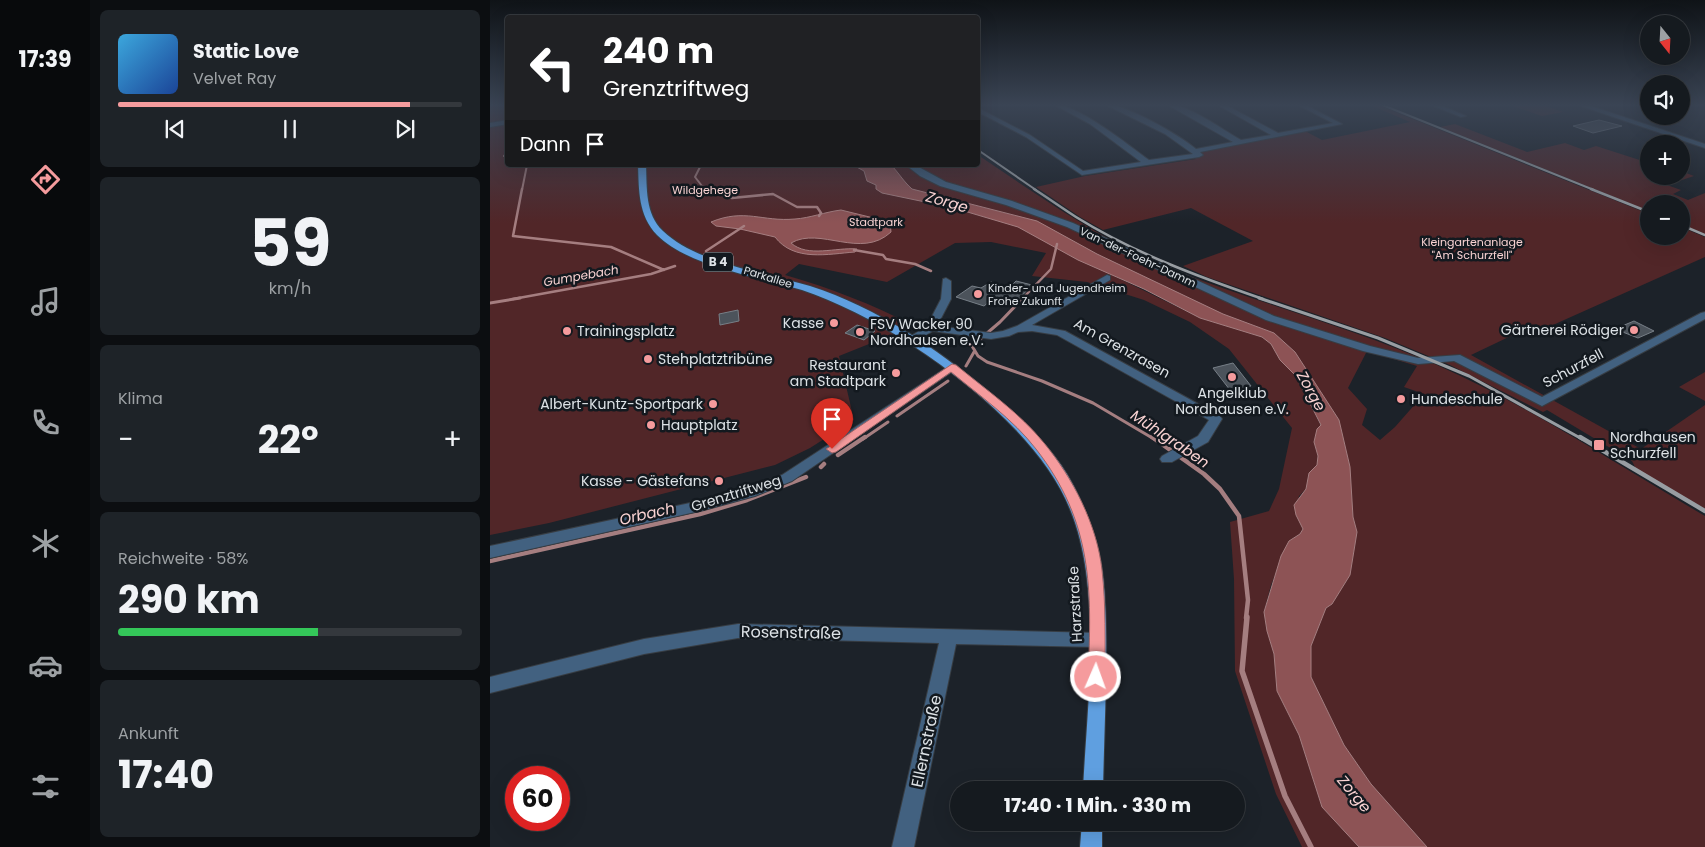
<!DOCTYPE html>
<html lang="de">
<head>
<meta charset="utf-8">
<style>
  :root { --surface:#151a1f; --page:#1e2328; --text:#f1f3f6; --muted:#9da1a4; --line:#34383d; --accent:#f59b9d }
  body { margin:0; font-family:Poppins,sans-serif; background:var(--page); color:var(--text); height:100vh; display:flex; flex-direction:column; font-size:19px; white-space:nowrap }
  * { box-sizing:border-box; margin:0 }
  p { font-size:16px; color:var(--muted) }
  .icon { flex:none; width:28px; height:28px; fill:none; stroke:currentColor; stroke-width:2; stroke-linecap:round; stroke-linejoin:round }
  .map { position:relative; flex:1; overflow:hidden }
  .details { display:flex; flex-direction:column; gap:10px; padding:10px; background:#0c0e11; width:400px }
  .details>* { flex:none }
  .hud { position:absolute; left:15px; top:15px; width:475px; height:152px; border-radius:5px; box-shadow:0 5px 20px #0002,0 0 0 1px var(--line); background:#202124; color:#fff; overflow:hidden }
  .needle { width:32px; rotate:162deg }
  .fabs { position:absolute; left:1150px; top:15px; display:grid; gap:10px }
  .fabs a { display:grid; place-items:center; width:50px; height:50px; border-radius:50%; background:var(--surface); box-shadow:0 5px 20px #0002,0 0 0 1px var(--line); font-size:25px }
  .speed { position:absolute; left:15px; top:766px; display:flex; gap:10px; font-size:25px; font-weight:700; text-align:center }
  .speed>* { display:grid; place-content:center; width:65px; height:65px; border-radius:50%; background:var(--surface); box-shadow:0 5px 20px #0002,0 0 0 1px var(--line); line-height:1 }
  .speed .limit { border:8px solid #d22; background:#fff; color:#111 }
  .pin { position:absolute; display:grid; place-items:center; width:42px; height:42px; color:#fff; margin:-51px -21px; border-radius:50% 50% 50% 0; rotate:-45deg; box-shadow:0 0 5px #0007 }
  .pin .icon { rotate:45deg }
  .me { position:absolute; width:55px; margin:-28px; rotate:2deg; stroke-linejoin:round; filter:drop-shadow(0 0 4px #0008) }
  .turn { display:flex; align-items:center; gap:18px; height:105px; padding:0 15px; font-size:22px }
  .turn .icon { width:65px; height:65px; stroke-width:2.5 }
  .turn b { display:block; font-size:35px; line-height:42px }
  .then { display:flex; align-items:center; height:48px; padding:0 15px; background:#0003; gap:10px; font-size:19px }
  .big { font-size:38px; font-weight:700; line-height:1.1 }
  .details .card { flex:1; display:flex; flex-direction:column; justify-content:center; gap:8px; min-width:0; padding:0 18px; border-radius:8px; background:var(--page) }
  .details .dial { align-items:center; gap:0 }
  .dial b { font-size:65px; line-height:1 }
  .song { display:flex; align-items:center; gap:15px }
  .cover { width:60px; height:60px; border-radius:8px; background:linear-gradient(135deg,hsl(200 70% 55%),hsl(220 70% 35%)) }
  .played { height:5px; border-radius:2px; background:linear-gradient(90deg,var(--accent) 85%,var(--line) 85%) }
  .keys { display:flex; justify-content:space-around; direction:ltr }
  .heat { display:flex; justify-content:space-between; align-items:center; font-size:28px; direction:ltr }
  .charge { height:8px; border-radius:4px; background:linear-gradient(90deg,#34c759 58%,var(--line) 0) }
  .trip { position:absolute; left:460px; top:781px; width:295px; height:50px; border-radius:25px; background:var(--surface); box-shadow:0 5px 20px #0002,0 0 0 1px var(--line); font-weight:700; line-height:50px; text-align:center }
  main { display:flex; flex:1; min-height:0 }
  .tab-bar { display:flex; flex-direction:column; width:90px; justify-content:space-around; align-items:center; background:#080a0c; color:var(--muted) }
  .tab-bar .icon { width:35px; height:35px }
  .tab-bar .selected { color:var(--accent) }
  .tab-bar b { font-size:22px; color:var(--text) }
  .map>svg:first-child { display:block }
  .green { fill:#512628; fill-rule:evenodd }
  .water { fill:#8d5355; stroke:#a57e80 }
  .lines { fill:none; stroke-linecap:round; stroke-linejoin:round }
  .stream-far4 { stroke:#a57e80; stroke-width:2 }
  .stream-far3 { stroke:#a57e80; stroke-width:2.5 }
  .stream-far2 { stroke:#a57e80; stroke-width:3 }
  .stream-far1 { stroke:#a57e80; stroke-width:4.5 }
  .stream { stroke:#a57e80; stroke-width:5.5 }
  .building { fill:#4c535b; stroke:#777f87 }
  .minor-casing { stroke:#373d43; stroke-width:2 }
  .primary-casing { stroke:#373d43; stroke-width:2 }
  .minor { fill:#426180; fill-rule:evenodd }
  .primary { fill:#5f9fe0; fill-rule:evenodd }
  .rail-far3 { stroke:#989da2; stroke-width:2 }
  .rail-far2 { stroke:#989da2; stroke-width:2.5 }
  .rail-far1 { stroke:#989da2; stroke-width:3 }
  .rail { stroke:#989da2; stroke-width:4.5 }
  .route { fill:#f59b9d; stroke:#9f6566 }
  .poi-dot { fill:#f59b9d; stroke:#13191f; stroke-width:2 }
  .labels { text-anchor:middle; stroke-width:5; stroke-linejoin:round; paint-order:stroke }
  .far-park-label { font-size:11px; fill:#f8d2d2; stroke:#13191f }
  .far-street-label { font-size:11px; fill:#dde2e6; stroke:#13191f }
  .far-poi-label { font-size:11px; fill:#dde2e6; stroke:#13191f; text-anchor:start }
  .shield { fill:#13191f; stroke:#a0a6aa; stroke-width:1 }
  .shield-label { font-size:12px; font-weight:bold; fill:#dde2e6 }
  .far-water-label { font-size:12px; font-style:italic; fill:#fad3d3; stroke:#13191f }
  .poi-label { font-size:14px; fill:#dde2e6; stroke:#13191f; text-anchor:start }
  .street-label { font-size:14px; fill:#dde2e6; stroke:#13191f }
  .water-label { font-size:15px; font-style:italic; fill:#fad3d3; stroke:#13191f }
  .near-street-label { font-size:16px; fill:#dde2e6; stroke:#13191f }
</style>
</head>
<body>
<main>
<nav class="tab-bar">
<b>17:39</b>
<svg class="icon selected" aria-label="directions" viewBox="0 0 24 24"><path d="M12 3l9 9-9 9-9-9zM9 14v-3h6M13 9l2 2-2 2"/></svg>
<svg class="icon" aria-label="music" viewBox="0 0 24 24"><path d="M9 18V5l10-2v13"/><circle cx="6" cy="18" r="3"/><circle cx="16" cy="16" r="3"/></svg>
<svg class="icon" aria-label="phone" viewBox="0 0 24 24"><path d="M5 4h4l2 5-3 2q2 4 5 5l2-3 5 2v4C11 20 4 13 5 4z"/></svg>
<svg class="icon" aria-label="climate" viewBox="0 0 24 24"><path d="M12 3v18M4 7l16 10M4 17L20 7"/></svg>
<svg class="icon" aria-label="car" viewBox="0 0 24 24"><path d="M5 17H2v-5l4-1 3-4h7l3 4 3 1v5h-3M9 17h6M6 11h13"/><circle cx="7" cy="17" r="2"/><circle cx="17" cy="17" r="2"/></svg>
<svg class="icon" aria-label="filters" viewBox="0 0 24 24"><path d="M4 7h16M4 17h16"/><circle cx="9" cy="7" r="2"/><circle cx="15" cy="17" r="2"/></svg>
</nav>
<section class="details">
<div class="card">
<div class="song"><i class="cover"></i><div><b>Static Love</b><p>Velvet Ray</p></div></div>
<div class="played"></div>
<div class="keys"><svg class="icon" aria-label="previous" viewBox="0 0 24 24"><path d="M18 5L8 12l10 7zM5 5v14"/></svg><svg class="icon" aria-label="pause" viewBox="0 0 24 24"><path d="M8 5v14M16 5v14"/></svg><svg class="icon" aria-label="next" viewBox="0 0 24 24"><path d="M6 5l10 7-10 7zM19 5v14"/></svg></div>
</div>
<div class="card dial"><b>59</b><p>km/h</p></div>
<div class="card"><p>Klima</p>
<div class="heat"><a>−</a><b class="big">22°</b><a>+</a></div>
</div>
<div class="card"><p>Reichweite · 58%</p><b class="big">290 km</b><div class="charge"></div></div>
<div class="card"><p>Ankunft</p><b class="big">17:40</b></div>
</section>
<div class="map">
<svg width="1215" height="847" viewBox="0 0 1215 847">
  <rect width="100%" height="100%" fill="#1c2229"/>
  <path class="green" d="M0,104h17l1,61h470v-10c43,29 85,58 131,84 12,6 23,14 36,19 95,41 197,65 292,107 94,42 180,100 268,151v331h-278l-56,-63 -27,-39 -33,-68v-31l15,-38 6,-4 18,-29 7,-43 -4,-15 -3,-50 -11,-47 -44,-68 -21,-19 -166,-60 92,45 62,19 9,7 9,16 16,16 25,50 -7,16 4,14 -1,9 -8,8 -3,16 -7,7 -3,19 7,14 -3,5 -11,7 -18,44 -7,27 3,19 7,23 3,37 22,44 23,72 37,40h-57l-26,-53 -41,-123 -1,-92 -4,-57 39,-11 10,-22 13,-61 -63,-79 -39,-27 -46,-22 -57,-18 -55,-6 14,-23 -55,-11 -36,1 -68,39 -88,-18 -14,11c45,13 87,29 129,51l-75,30 15,64 -44,28 -35,17 -226,58 -59,12zM877,351l50,15 -13,21 20,7 -29,33 -15,13 -18,-15 5,-16 -19,-21z
    M878,104h8l273,110v22h32v-9l24,10v20l-161,72 -8,-5 -65,31 170,94 64,-44v104l-69,-40 -4,-8 -85,-51 -4,2 -93,-47 -65,-27 -178,-61 -24,-11 70,-25 -62,-33 -88,22 -23,-13 -44,-30 49,-11 111,-17 -5,-5 114,-23 17,9 88,-18z
    M1017,104h33l23,8 -21,4z
    M965,124l72,28 38,-9 19,7 12,-4 53,17v13h32v-5l13,5 -27,9 14,5 -8,4 15,6 17,-7v41l-24,-10v-20h-32v7l-209,-84z
    M1215,372v29l-26,-14z"/>
  <path class="water" d="M363,165h38c8,8 12,16 21,24l125,32 60,33 126,60 51,19 21,19 44,68 11,47 3,50 4,15 -7,43 -18,29 -6,4 -15,38v31l33,68 27,39 56,63h-68l-37,-40 -23,-72 -22,-44 -3,-37 -7,-23 -3,-19 17,-56 8,-15 11,-7 3,-5 -7,-14 -2,-10 12,-16 3,-16 8,-8 1,-9 -4,-14 3,-13 4,-4 -25,-49 -16,-16 -9,-16 -9,-7 -62,-19 -56,-29 -66,-29 -60,-33 -64,-19 -72,-15 -6,-4v-4l-9,-4 -3,-10z
    M351,210l49,12 1,10c-30,28 -71,-6 -100,11 17,15 45,4 66,6l-2,3c-27,2 -61,10 -80,-15l-35,-8 -24,-3 -5,-4c34,-14 51,0 84,-3 15,-1 30,-7 46,-9z"/>
  <g class="lines">
    <path class="stream-far4" d="M18,152l-4,4 4,1
      M217,165l-7,2 -5,10 7,9 7,4
      M32,190l5,-25"/>
    <path class="stream-far3" d="M32,189l-9,47 98,11 53,23
      M216,189l26,9 41,-4 24,13h20l4,6 -2,3
      M364,250l29,5 3,4 29,5 16,7
      M216,251l38,-25
      M23,299l138,-25 24,-8
      M532,299l29,-30 6,-25"/>
    <path class="stream-far2" d="M533,298l-23,24 -28,24 6,10 9,6 55,19 51,22 61,36
      M0,303l30,-5
      M470,339l12,7
      M476,366l8,-14
      M407,416l51,-35
      M373,439l25,-17"/>
    <path class="stream-far1" d="M662,437l52,37 16,15 19,27 9,84 -2,18
      M348,455l27,-18
      M331,467l3,-3
      M0,561l210,-47 47,-14 59,-23"/>
    <path class="stream" d="M757,617l-5,54 43,125 26,51"/>
  </g>
  <path class="building" d="M1109,120l23,6 -29,7 -20,-7z
    M526,281l16,4 -19,20 -23,-4 -6,5 -28,-9 16,-11 9,2 10,-6 18,6z
    M248,310l1,11 -19,4 -1,-11z
    M1144,321l20,10 -16,7 -23,-9z
    M367,325l18,6 -11,9 -19,-7z
    M743,363l18,23 -21,4 -17,-22z"/>
  <g class="lines">
    <defs>
      <path id="minor" d="M563,104c25,0 75,41 96,56l44,-6 -28,-20 -61,-30c22,0 74,30 92,45l37,-7 -67,-38c23,0 55,25 75,36l30,-5 -55,-31h8l54,29 55,-10 -37,-19h8l38,20 -142,28 3,3 -4,2 -117,18 -56,-38 -48,-25v-4l2,1 50,26 53,36 58,-9 -51,-38z
        M939,104h9l28,12 -5,1z
        M1085,104h10l120,40v4z
        M18,120v4l-18,3v-4z
        M416,165h9l31,17 66,19 61,22 201,93 96,30 48,12 42,-3 82,42 159,-84 4,-1v7l-163,87 -88,-45 -36,3 -55,-13 -97,-31 -199,-93 -61,-22 -66,-19 -20,-10z
        M617,275l3,1v4l-78,45 33,6 155,85 2,3 -14,23 -36,20h-10l-2,-3 2,-3 36,-20 11,-16 -152,-85 -25,-4 -14,1 -9,4 -18,3 -58,-8 -16,9h-8l-1,-2 19,-12 14,-27 2,-20 3,-1 5,3v18l-14,27 54,7 12,-2 14,-5z
        M462,364l4,1 2,2 -2,2 -164,112 -37,15 -51,14 -214,48v-12l214,-46 42,-12 36,-13z
        M248,624l360,9 6,2 2,5 -2,5 -6,2 -142,-3 -42,203h-22l47,-204 -201,-5 -94,16 -154,39v-16l154,-38z"/>
      <path id="primary" d="M148,165h8c1,23 -1,49 17,66 33,32 103,42 147,55 68,22 126,62 180,107 26,22 51,44 71,72 14,20 24,44 32,67 11,31 12,63 13,95 1,55 -2,109 -3,163h-20c4,-85 20,-202 -13,-281 -36,-91 -177,-189 -268,-219 -42,-13 -113,-23 -145,-55 -19,-20 -18,-45 -19,-70z
        M592,822h20v25h-22z"/>
    </defs>
    <use href="#minor" class="minor-casing"/>
    <use href="#primary" class="primary-casing"/>
    <use href="#minor" class="minor"/>
    <use href="#primary" class="primary"/>
    <path class="rail-far3" d="M890,104l214,86
      M488,150l58,40"/>
    <path class="rail-far2" d="M544,189c14,9 28,19 42,28 58,36 123,60 187,82
      M1101,189l58,23
      M1191,225l24,10"/>
    <path class="rail-far1" d="M769,298l119,40 91,38 113,63"/>
    <path class="rail" d="M1090,437l125,74"/>
  </g>
  <linearGradient id="sky" x2="0" y2="1"><stop stop-color="#0f1317"/><stop offset="0.47" stop-color="#3a4454"/><stop offset="1" stop-color="#3a4454" stop-opacity="0"/></linearGradient>
  <rect width="1215" height="223" fill="url(#sky)"/>
  <path class="route" d="M462,364l4,1c29,24 64,48 88,78 29,35 53,82 58,127 4,35 3,72 3,107l-3,6 -6,2 -5,-2 -3,-6c4,-87 5,-155 -52,-228 -23,-30 -56,-53 -85,-77l-115,80 -4,1 -6,-4z"/>
  <g class="poi-dot">
    <circle cx="488" cy="294" r="5"/>
    <circle cx="344" cy="323" r="5"/>
    <circle cx="1144" cy="330" r="5"/>
    <circle cx="77" cy="331" r="5"/>
    <circle cx="370" cy="332" r="5"/>
    <circle cx="158" cy="359" r="5"/>
    <circle cx="406" cy="373" r="5"/>
    <circle cx="742" cy="377" r="5"/>
    <circle cx="911" cy="399" r="5"/>
    <circle cx="223" cy="404" r="5"/>
    <circle cx="161" cy="425" r="5"/>
    <rect x="1103" y="439" width="12" height="12" rx="2.5"/>
    <circle cx="229" cy="481" r="5"/>
  </g>
  <g class="labels">
    <g class="far-park-label">
      <text x="215" y="194">Wildgehege</text>
      <text x="386" y="226">Stadtpark</text>
      <text x="982" y="246">Kleingartenanlage<tspan x="982" dy="13">"Am Schurzfell"</tspan></text>
    </g>
    <g class="far-street-label">
      <text transform="translate(648 257) rotate(25)" y="4">Van-der-Foehr-Damm</text>
      <text transform="translate(278 277) rotate(17)" y="4">Parkallee</text>
    </g>
    <g class="far-poi-label">
      <text x="498" y="292">Kinder- und Jugendheim<tspan x="498" dy="13">Frohe Zukunft</tspan></text>
    </g>
    <rect class="shield" x="213" y="252.5" width="30" height="19" rx="4"/>
    <g class="shield-label">
      <text x="228" y="266">B 4</text>
    </g>
    <g class="far-water-label">
      <text transform="translate(91 276) rotate(-10)" y="4">Gumpebach</text>
    </g>
    <g class="poi-label">
      <text x="334" y="328" text-anchor="end">Kasse</text>
      <text x="380" y="329">FSV Wacker 90<tspan x="380" dy="16">Nordhausen e.V.</tspan></text>
      <text x="1134" y="335" text-anchor="end">Gärtnerei Rödiger</text>
      <text x="87" y="336">Trainingsplatz</text>
      <text x="168" y="364">Stehplatztribüne</text>
      <text x="396" y="370" text-anchor="end">Restaurant<tspan x="396" dy="16">am Stadtpark</tspan></text>
      <text x="742" y="398" text-anchor="middle">Angelklub<tspan x="742" dy="16">Nordhausen e.V.</tspan></text>
      <text x="921" y="404">Hundeschule</text>
      <text x="213" y="409" text-anchor="end">Albert-Kuntz-Sportpark</text>
      <text x="171" y="430">Hauptplatz</text>
      <text x="1120" y="442">Nordhausen<tspan x="1120" dy="16">Schurzfell</tspan></text>
      <text x="219" y="486" text-anchor="end">Kasse - Gästefans</text>
    </g>
    <g class="street-label">
      <text transform="translate(632 348) rotate(29)" y="5">Am Grenzrasen</text>
      <text transform="translate(1083 368) rotate(-28)" y="5">Schurzfell</text>
      <text transform="translate(246 493) rotate(-17)" y="5">Grenztriftweg</text>
      <text transform="translate(585 604) rotate(-93)" y="5">Harzstraße</text>
    </g>
    <g class="water-label">
      <text transform="translate(457 202) rotate(16)" y="5">Zorge</text>
      <text transform="translate(821 391) rotate(61)" y="5">Zorge</text>
      <text transform="translate(680 439) rotate(34)" y="5">Mühlgraben</text>
      <text transform="translate(157 514) rotate(-13)" y="5">Orbach</text>
      <text transform="translate(864 794) rotate(50)" y="5">Zorge</text>
    </g>
    <g class="near-street-label">
      <text transform="translate(301 632) rotate(1)" y="6">Rosenstraße</text>
      <text transform="translate(436 741) rotate(-78)" y="6">Ellernstraße</text>
    </g>
  </g>
</svg>
<div class="fabs">
<a><svg class="needle" viewBox="-14 -14 28 28"><path d="M0-13l5 13h-10z" fill="#e53935"/><path d="M0 13l5-13h-10z" fill="#9da1a4"/></svg></a>
<a><svg class="icon" aria-label="sound" viewBox="0 0 24 24"><path d="M4 9h4l5-4v14l-5-4H4zM17 9q2 3 0 6"/></svg></a>
<a>+</a>
<a>−</a>
</div>
<div class="speed"><div class="limit">60</div></div>
<div class="pin" style="left:342px;top:449px;background:#d93025"><svg class="icon" aria-label="arrive" viewBox="0 0 24 24"><path d="M6 21V4h12l-3 4 3 4H6"/></svg></div>
<svg class="me" style="left:606px;top:677px" viewBox="-20 -20 40 40"><circle r="17" fill="#f59b9d" stroke="#fff" stroke-width="3"/><path d="M0-11L8 9 0 5-8 9z" fill="#fff"/></svg>
<div class="trip">17:40 · 1 Min. · 330 m</div>
<div class="hud">
<div class="turn"><svg class="icon" aria-label="left" viewBox="0 0 24 24"><path d="M17 20v-9H6M10 6l-5 5 5 5"/></svg><div><b>240 m</b>Grenztriftweg</div></div>
<div class="then">Dann<svg class="icon" aria-label="arrive" viewBox="0 0 24 24"><path d="M6 21V4h12l-3 4 3 4H6"/></svg></div>
</div>
</div>
</main>
</body>
</html>
